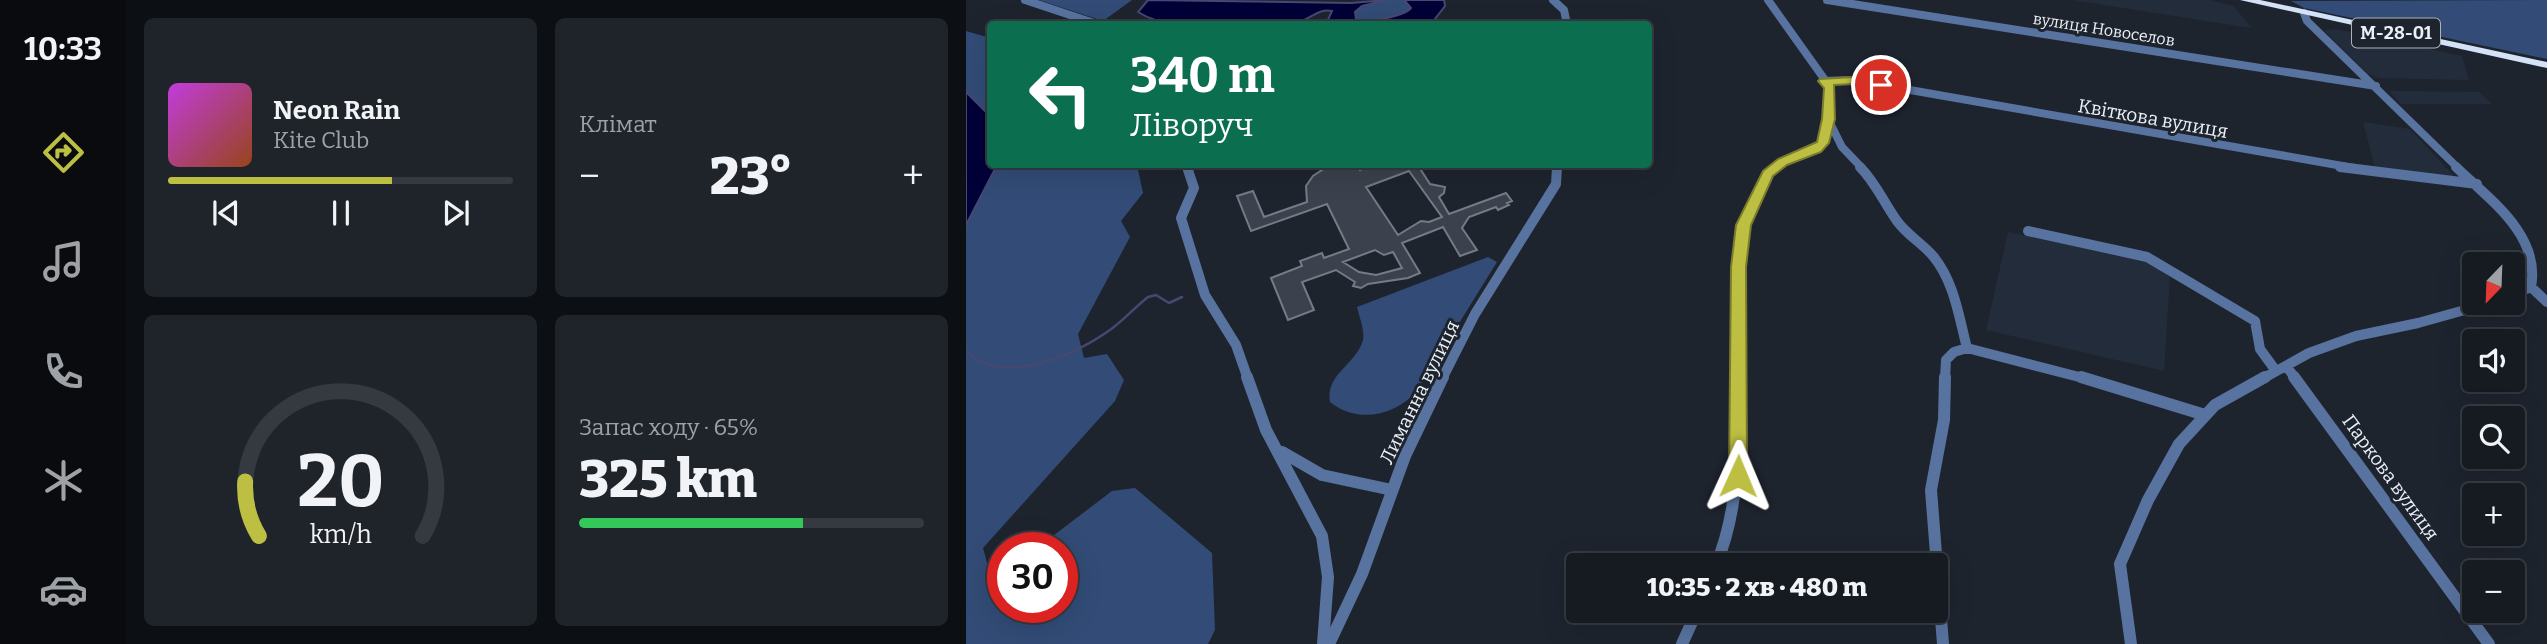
<!DOCTYPE html>
<html lang="uk">
<head>
<meta charset="utf-8">
<style>
  :root { --surface:#161b22; --page:#1f242a; --text:#f1f3f6; --muted:#9ea1a5; --line:#353940; --accent:#bdbf43 }
  body { margin:0; font-family:Bitter,serif; background:var(--page); color:var(--text); height:100vh; display:flex; flex-direction:column; font-size:26px; white-space:nowrap }
  * { box-sizing:border-box; margin:0 }
  p { font-size:23px; color:var(--muted) }
  .icon { flex:none; width:38px; height:38px; fill:none; stroke:currentColor; stroke-width:2; stroke-linecap:round; stroke-linejoin:round }
  .map { position:relative; flex:1; overflow:hidden }
  .side { display:flex; flex-direction:column; gap:18px; padding:18px; background:#0c0f13; width:840px }
  .side>* { flex:none }
  .hud { position:absolute; left:21px; top:21px; width:665px; height:147px; border-radius:7px; box-shadow:0 7px 28px #0002,0 0 0 2px var(--line); background:#0b6e4f; color:#fff; overflow:hidden }
  .needle { width:46px; rotate:203deg }
  .buttons { position:absolute; left:1496px; top:252px; display:grid; gap:14px }
  .buttons a { display:grid; place-items:center; width:63px; height:63px; border-radius:7px; background:var(--surface); box-shadow:0 7px 28px #0002,0 0 0 2px var(--line); font-size:35px }
  .speed { position:absolute; left:21px; top:532px; display:flex; gap:14px; font-size:35px; font-weight:700; text-align:center }
  .speed>* { display:grid; place-content:center; width:91px; height:91px; border-radius:50%; background:var(--surface); box-shadow:0 7px 28px #0002,0 0 0 2px var(--line); line-height:1 }
  .speed .limit { border:10px solid #d22; background:#fff; color:#111 }
  .pin { position:absolute; display:grid; place-items:center; width:60px; height:60px; color:#fff; margin:-30px; border:4px solid #fff; border-radius:50%; box-shadow:0 2px 7px #0007 }
  .me { position:absolute; width:77px; margin:-38px; rotate:1deg; stroke-linejoin:round; filter:drop-shadow(0 0 5px #0008) }
  .turn { display:flex; align-items:center; gap:24px; height:147px; padding:0 28px; font-size:32px }
  .turn .icon { width:91px; height:91px; stroke-width:2.5 }
  .turn b { display:block; font-size:49px; line-height:60px }
  .big { font-size:52px; font-weight:800; line-height:1.1 }
  .side .card { flex:1; display:flex; flex-direction:column; justify-content:center; gap:10px; min-width:0; padding:0 24px; border-radius:10px; background:var(--page) }
  .side .dial { align-items:center; gap:0 }
  .dial svg { height:182px; overflow:visible; fill:none; stroke:var(--line); stroke-width:7; stroke-linecap:round; text-anchor:middle }
  .dial text { fill:var(--text); stroke:none }
  .song { display:flex; align-items:center; gap:21px }
  .cover { width:84px; height:84px; border-radius:10px; background:linear-gradient(135deg,hsl(290 70% 55%),hsl(20 70% 35%)) }
  .played { height:7px; border-radius:4px; background:linear-gradient(90deg,var(--accent) 65%,var(--line) 65%) }
  .keys { display:flex; justify-content:space-around; direction:ltr }
  .heat { display:flex; justify-content:space-between; align-items:center; font-size:38px; direction:ltr }
  .charge { height:10px; border-radius:5px; background:linear-gradient(90deg,#34c759 65%,var(--line) 0) }
  .side .tiles { flex:1; display:grid; gap:18px; grid-template-columns:repeat(2,1fr) }
  .trip { position:absolute; left:600px; top:553px; width:382px; height:70px; border-radius:7px; background:var(--surface); box-shadow:0 7px 28px #0002,0 0 0 2px var(--line); font-weight:800; line-height:70px; text-align:center }
  main { display:flex; flex:1; min-height:0 }
  .tabs { display:flex; flex-direction:column; width:126px; justify-content:space-around; align-items:center; background:#090b0e; color:var(--muted) }
  .tabs .icon { width:49px; height:49px }
  .tabs .on { color:var(--accent) }
  .tabs b { font-size:32px; color:var(--text) }
  .map>svg:first-child { display:block }
  .built { fill:#232c3b }
  .green { fill:#324c77 }
  .water { fill:#000138; stroke:#464871; stroke-width:2 }
  .lines { fill:none; stroke-linecap:round; stroke-linejoin:round }
  .stream { stroke:#464871; stroke-width:2.5 }
  .building { fill:#3b424d; stroke:#747b87; stroke-width:2; fill-rule:evenodd }
  .minor-far2 { stroke:#58739f; stroke-width:8 }
  .minor-far1 { stroke:#58739f; stroke-width:10 }
  .minor { stroke:#58739f; stroke-width:12 }
  .highway { fill:#d4e2f8; fill-rule:evenodd }
  .route { fill:#bdbf43; stroke:#7b7c2c; stroke-width:2 }
  .labels { text-anchor:middle; stroke-width:6; stroke-linejoin:round; paint-order:stroke }
  .far-street-label { font-size:16px; fill:#ebeff6; stroke:#1e242e }
  .shield { fill:#1e242e; stroke:#aeb2ba; stroke-width:2 }
  .shield-label { font-size:18px; font-weight:bold; fill:#ebeff6 }
  .street-label { font-size:19px; fill:#ebeff6; stroke:#1e242e }
</style>
</head>
<body>
<main>
<nav class="tabs">
<b>10:33</b>
<svg class="icon on" aria-label="directions" viewBox="0 0 24 24"><path d="M12 3l9 9-9 9-9-9zM9 14v-3h6M13 9l2 2-2 2"/></svg>
<svg class="icon" aria-label="music" viewBox="0 0 24 24"><path d="M9 18V5l10-2v13"/><circle cx="6" cy="18" r="3"/><circle cx="16" cy="16" r="3"/></svg>
<svg class="icon" aria-label="phone" viewBox="0 0 24 24"><path d="M5 4h4l2 5-3 2q2 4 5 5l2-3 5 2v4C11 20 4 13 5 4z"/></svg>
<svg class="icon" aria-label="climate" viewBox="0 0 24 24"><path d="M12 3v18M4 7l16 10M4 17L20 7"/></svg>
<svg class="icon" aria-label="car" viewBox="0 0 24 24"><path d="M5 17H2v-5l4-1 3-4h7l3 4 3 1v5h-3M9 17h6M6 11h13"/><circle cx="7" cy="17" r="2"/><circle cx="17" cy="17" r="2"/></svg>
</nav>
<section class="side">
<div class="tiles">
<div class="card">
<div class="song"><i class="cover"></i><div><b>Neon Rain</b><p>Kite Club</p></div></div>
<div class="played"></div>
<div class="keys"><svg class="icon" aria-label="previous" viewBox="0 0 24 24"><path d="M18 5L8 12l10 7zM5 5v14"/></svg><svg class="icon" aria-label="pause" viewBox="0 0 24 24"><path d="M8 5v14M16 5v14"/></svg><svg class="icon" aria-label="next" viewBox="0 0 24 24"><path d="M6 5l10 7-10 7zM19 5v14"/></svg></div>
</div>
<div class="card"><p>Клімат</p>
<div class="heat"><a>−</a><b class="big">23°</b><a>+</a></div>
</div>
<div class="card dial"><svg viewBox="0 0 100 80">
<path d="M14 69A42 42 0 1 1 86 69"/>
<path d="M14 69A42 42 0 0 1 8 45" stroke="#bdbf43"/>
<text x="50" y="56" font-size="32" font-weight="700">20</text>
<text x="50" y="72" font-size="11">km/h</text>
</svg></div>
<div class="card"><p>Запас ходу · 65%</p><b class="big">325 km</b><div class="charge"></div></div>
</div>
</section>
<div class="map">
<svg width="1581" height="644" viewBox="0 0 1581 644">
  <rect width="100%" height="100%" fill="#1e242e"/>
  <path class="built" d="M1106,0h137l25,6 17,22z
    M1369,29l127,27 7,24 -90,-2 -12,-5 -43,-42z
    M1423,91l90,1 13,12h-91z
    M1397,122l47,7 46,49 -81,-11z
    M1042,232l141,30 21,12 -6,97 -178,-41z"/>
  <path class="green" d="M73,0h93l-29,21z
    M421,0h20l-1,3 5,5c-8,9 -44,15 -55,11l-1,-7 6,-6z
    M1581,0v59l-243,-51 -13,-7z
    M0,31l24,7v78l-24,-24z
    M31,164l140,1 6,28 -22,28 9,16 -52,97 6,24 23,-4 17,26 -9,21 -132,147 9,33 11,-7v33h59v-59h-25l75,-57 23,-3 77,65 3,77 -7,14h-242v-419z
    M522,257l9,5 -80,129c-22,25 -60,33 -87,11 -5,-28 26,-37 33,-62 2,-9 -4,-24 -6,-33z"/>
  <path class="water" d="M182,0l203,3 36,-3 -25,6 -7,6 1,7c11,4 47,-2 55,-11l-6,-7 2,-1h37l1,6 -14,18h-105l6,-13c-16,-3 -25,12 -40,13 -15,2 -33,0 -49,0 -34,0 -75,7 -105,-12z
    M0,92l24,24v48l7,1 -31,60z"/>
  <g class="lines">
    <path class="stream" d="M0,351c35,36 106,5 141,-19 15,-10 27,-24 41,-35l8,-2 13,8 13,-6"/>
  </g>
  <path class="building" d="M365,164h27l2,6 15,-6h48l-4,3 11,17 15,3 -1,6 -5,4 10,17 57,-21 6,8 -5,2 2,2 -11,5 -2,-3 -27,10 -7,11 15,22 -17,6 -17,-29 -41,16 18,30 -12,5 -40,6 -7,4 -8,-2 2,-4 -19,-12 -34,12 12,28 -26,10 -17,-42 31,-12 -2,-5 22,-8 2,5 25,-9 -22,-45 -76,27 -14,-35 16,-5 11,26 43,-15 -1,-16 7,-10zM443,171l33,46 -13,5 -8,-1 -23,14 -32,-48zM409,250l9,5 9,-3 9,16 -26,7 -17,-3 -16,-10z"/>
  <g class="lines">
    <path class="minor-far2" d="M59,0l72,24
      M587,0l11,10 3,14
      M802,0l62,87 -2,32 14,28 20,21
      M861,0l549,86
      M1338,13l3,8 151,147
      M858,81l29,-1 501,88
      M220,164l1,4
      M591,168v-4
      M808,168l8,-6 38,-16 8,-27"/>
    <path class="minor-far1" d="M221,167l7,21 -13,30 24,77 31,50 12,34
      M894,167c16,16 24,36 37,54 10,14 25,22 36,35 21,25 26,61 34,92
      M1374,167l137,17
      M1490,167c33,32 85,68 75,120l-18,7
      M1062,231l119,26 108,64 5,28 16,22
      M1565,287l16,15
      M1320,366l10,13
      M476,379l33,-65 81,-130 1,-17
      M773,379l2,-146 26,-59 9,-7
      M979,379l1,-19 8,-8 13,-4 120,31
      M1296,379l47,-26 47,-17 62,-13 72,-20"/>
    <path class="minor" d="M281,377l19,53 56,106 6,41 -5,67
      M1115,377l124,38
      M1328,377l195,267
      M316,452l40,23 70,15
      M750,565c25,-60 22,-124 23,-188
      M363,644l33,-70 43,-118 38,-79
      M716,644l15,-33
      M977,644l-12,-154 13,-70 1,-43
      M1165,644l-11,-80 28,-64 31,-56 36,-39 50,-28"/>
    <path class="highway" d="M1274,0h20l287,62v6z"/>
  </g>
  <path class="route" d="M887,77l34,8 -6,4 -28,-5 -19,1 1,34 -6,24 -8,9 -34,13 -14,11 -22,49 -5,42 1,209 -2,6 -7,2 -6,-2 -3,-6 2,-209 5,-42 27,-54 15,-12 39,-17 5,-23 2,-31 -6,-7 2,-2z"/>
  <g class="labels">
    <g class="far-street-label">
      <text transform="translate(1138 29) rotate(9)" y="6">вулиця Новоселов</text>
    </g>
    <rect class="shield" x="1386" y="18.5" width="88" height="29" rx="5"/>
    <g class="shield-label">
      <text x="1430" y="39">М-28-01</text>
    </g>
    <g class="street-label">
      <text transform="translate(1187 118) rotate(10)" y="7">Квіткова вулиця</text>
      <text transform="translate(453 392) rotate(-64)" y="7">Лиманна вулиця</text>
      <text transform="translate(1425 477) rotate(54)" y="7">Паркова вулиця</text>
    </g>
  </g>
</svg>
<div class="buttons">
<a><svg class="needle" viewBox="-14 -14 28 28"><path d="M0-13l5 13h-10z" fill="#e53935"/><path d="M0 13l5-13h-10z" fill="#9ea1a5"/></svg></a>
<a><svg class="icon" aria-label="sound" viewBox="0 0 24 24"><path d="M4 9h4l5-4v14l-5-4H4zM17 9q2 3 0 6"/></svg></a>
<a><svg class="icon" aria-label="search" viewBox="0 0 24 24"><circle cx="10" cy="10" r="6"/><path d="M15 15l6 6"/></svg></a>
<a>+</a>
<a>−</a>
</div>
<div class="speed"><div class="limit">30</div></div>
<div class="pin" style="left:915px;top:85px;background:#d93025"><svg class="icon" aria-label="arrive" viewBox="0 0 24 24"><path d="M6 21V4h12l-3 4 3 4H6"/></svg></div>
<svg class="me" style="left:772px;top:476px" viewBox="-20 -20 40 40"><path d="M0-17L14 15 0 8-14 15z" fill="#bdbf43" stroke="#fff" stroke-width="4"/></svg>
<div class="trip">10:35 · 2 хв · 480 m</div>
<div class="hud">
<div class="turn"><svg class="icon" aria-label="left" viewBox="0 0 24 24"><path d="M17 20v-9H6M10 6l-5 5 5 5"/></svg><div><b>340 m</b>Ліворуч</div></div>
</div>
</div>
</main>
</body>
</html>
